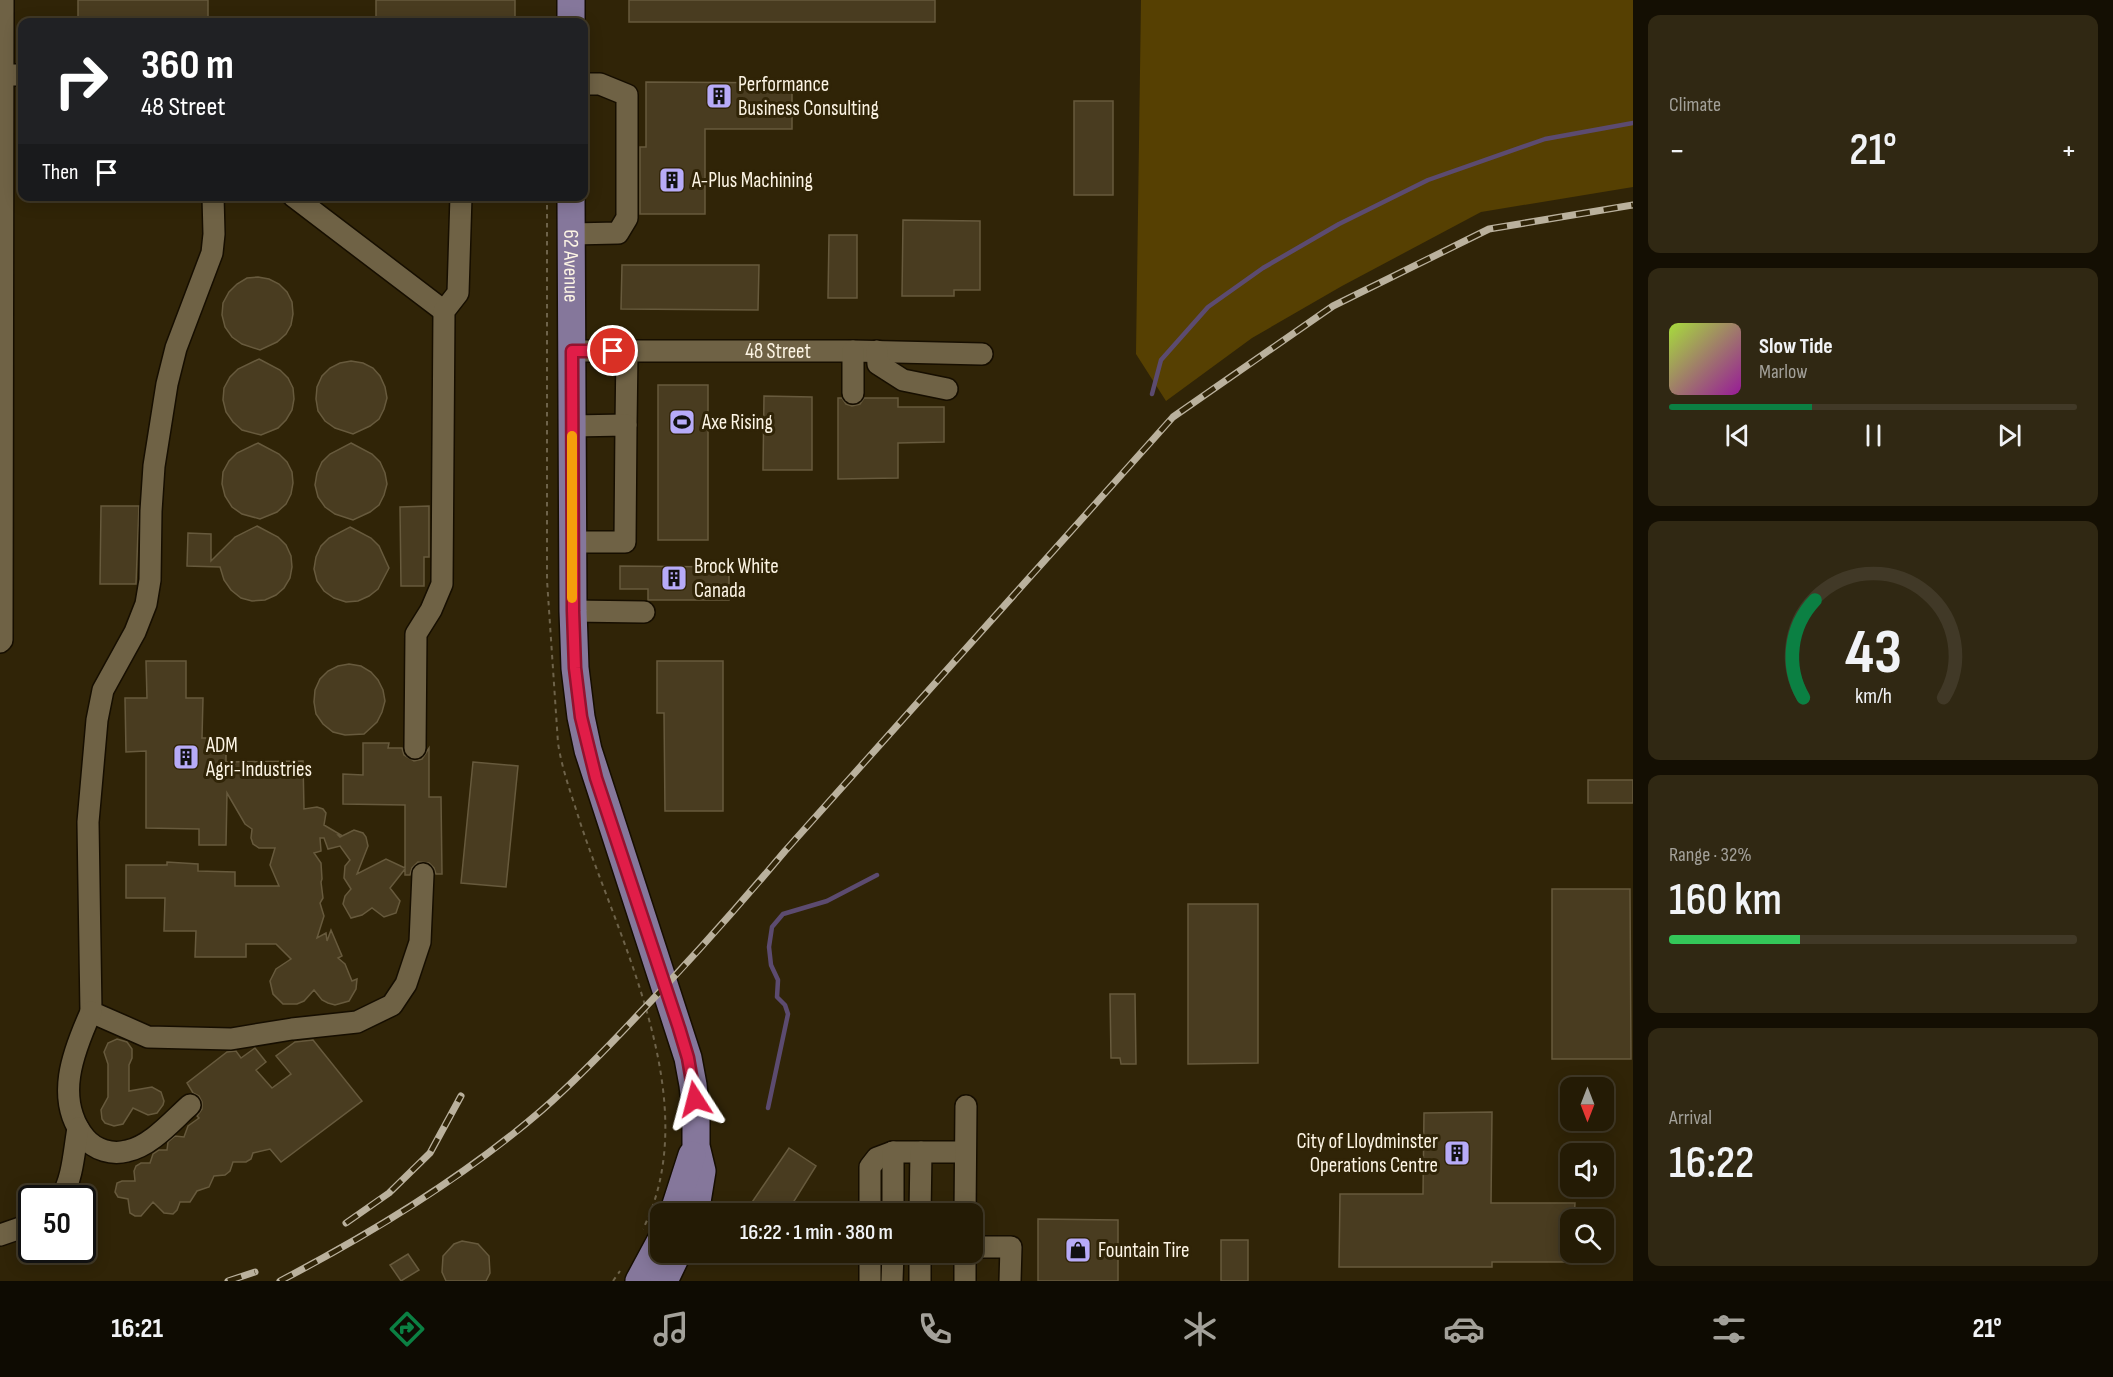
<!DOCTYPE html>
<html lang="en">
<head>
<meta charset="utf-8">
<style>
  :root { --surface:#241b05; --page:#302813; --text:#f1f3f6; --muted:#a3a19a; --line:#413927; --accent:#0b8043 }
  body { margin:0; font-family:"Sofia Sans Condensed",sans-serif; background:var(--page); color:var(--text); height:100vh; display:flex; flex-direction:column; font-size:22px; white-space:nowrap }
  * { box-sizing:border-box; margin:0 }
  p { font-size:20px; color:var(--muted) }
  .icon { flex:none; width:33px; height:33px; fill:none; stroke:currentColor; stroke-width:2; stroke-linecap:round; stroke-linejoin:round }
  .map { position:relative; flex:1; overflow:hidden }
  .sheet { display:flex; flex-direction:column; gap:15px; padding:15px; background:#140f03; width:480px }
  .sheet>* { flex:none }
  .banner { position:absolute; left:18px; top:18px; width:570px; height:183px; border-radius:12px; box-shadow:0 3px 15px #0003,0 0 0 2px var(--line); background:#202124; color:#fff; overflow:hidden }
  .needle { width:39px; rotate:180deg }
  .fabs { position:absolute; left:1560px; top:1077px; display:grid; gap:12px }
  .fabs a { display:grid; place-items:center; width:54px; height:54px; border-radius:12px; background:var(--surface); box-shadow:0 3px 15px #0003,0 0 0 2px var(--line); font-size:30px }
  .speed { position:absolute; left:18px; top:1185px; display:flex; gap:12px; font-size:30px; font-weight:700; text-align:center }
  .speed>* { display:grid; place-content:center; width:78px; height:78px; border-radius:50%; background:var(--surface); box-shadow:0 3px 15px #0003,0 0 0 2px var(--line); line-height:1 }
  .speed .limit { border:3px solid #111; border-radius:9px; background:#fff; color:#111 }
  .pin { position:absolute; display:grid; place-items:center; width:51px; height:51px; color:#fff; margin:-26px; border:3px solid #fff; border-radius:50%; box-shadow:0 2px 6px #0007 }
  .me { position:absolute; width:66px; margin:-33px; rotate:351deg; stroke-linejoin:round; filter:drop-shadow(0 0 4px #0008) }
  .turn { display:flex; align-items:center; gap:21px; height:126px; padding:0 24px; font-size:27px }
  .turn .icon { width:78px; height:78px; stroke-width:2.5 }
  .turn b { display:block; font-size:42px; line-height:51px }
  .then { display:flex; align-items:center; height:57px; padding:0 24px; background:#0003; gap:12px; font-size:22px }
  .big { font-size:45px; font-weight:600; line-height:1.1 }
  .sheet .card { flex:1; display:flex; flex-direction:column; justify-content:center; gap:9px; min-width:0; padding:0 21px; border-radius:12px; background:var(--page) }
  .sheet .dial { align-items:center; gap:0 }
  .dial svg { height:156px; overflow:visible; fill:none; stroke:var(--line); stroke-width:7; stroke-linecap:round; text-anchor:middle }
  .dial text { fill:var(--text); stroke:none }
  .song { display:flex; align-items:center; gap:18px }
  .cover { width:72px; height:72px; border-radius:9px; background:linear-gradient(135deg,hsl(80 70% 55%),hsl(300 70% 35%)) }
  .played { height:6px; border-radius:3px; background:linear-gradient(90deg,var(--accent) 35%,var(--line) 35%) }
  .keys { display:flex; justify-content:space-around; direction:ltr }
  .heat { display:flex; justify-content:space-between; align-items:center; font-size:33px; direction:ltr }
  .charge { height:9px; border-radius:4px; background:linear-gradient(90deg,#34c759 32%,var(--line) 0) }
  .trip { position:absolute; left:650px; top:1203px; width:333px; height:60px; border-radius:12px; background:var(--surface); box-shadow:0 3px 15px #0003,0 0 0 2px var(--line); font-weight:600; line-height:60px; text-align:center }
  .tabs { display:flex; height:96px; justify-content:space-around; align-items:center; background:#0e0b02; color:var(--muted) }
  .tabs .icon { width:42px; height:42px }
  .tabs .active { color:var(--accent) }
  .tabs b { font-size:27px; color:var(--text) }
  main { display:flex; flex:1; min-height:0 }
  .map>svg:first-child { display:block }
  .green { fill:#564002 }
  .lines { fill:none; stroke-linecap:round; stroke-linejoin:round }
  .stream { stroke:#5c4b70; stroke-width:4.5 }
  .building { fill:#493c20; stroke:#675a3d; stroke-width:1.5 }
  .minor-casing { stroke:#160e00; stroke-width:24 }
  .major-casing { stroke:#160e00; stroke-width:30 }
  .path { stroke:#6e634a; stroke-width:2; stroke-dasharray:4.5 4.5; stroke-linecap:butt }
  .minor { stroke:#6f6245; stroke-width:21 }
  .major { stroke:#85779b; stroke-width:27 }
  .rail-casing { stroke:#bab19d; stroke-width:7 }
  .rail { stroke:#302407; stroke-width:4.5; stroke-dasharray:14; stroke-linecap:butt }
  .route-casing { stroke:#92132f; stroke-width:15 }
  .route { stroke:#e11d48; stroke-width:10 }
  .slow { stroke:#f59e0b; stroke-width:10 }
  .labels { text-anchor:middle; stroke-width:6; stroke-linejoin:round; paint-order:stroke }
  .poi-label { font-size:21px; fill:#fcf4e4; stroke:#302407; text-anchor:start }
  .street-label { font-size:21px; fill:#fcf4e4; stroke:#302407 }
</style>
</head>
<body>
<main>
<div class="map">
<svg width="1633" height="1281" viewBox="0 0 1633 1281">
  <rect width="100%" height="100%" fill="#302407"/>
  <path class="green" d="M1141,0h492v187l-152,25 -139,74 -90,52 -86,63 -30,-47z"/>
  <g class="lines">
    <path class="stream" d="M1152,394l9,-34 47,-53 55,-39 76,-44 89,-44 117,-41 88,-16
      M768,1108l20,-94 -3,-9 -8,-8 1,-17 -7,-15 -2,-18 3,-20 11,-13 44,-13 50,-26"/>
  </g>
  <path class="building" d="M78,0h130v22h-130z
    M376,0h139v22h-139z
    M629,0h306v22h-306z
    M646,82l146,1v46h-87v85h-65v-67h6z
    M1074,101h39v94h-39z
    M903,220l77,1v69h-26v6h-52z
    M829,235h28v63h-29z
    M622,265h137l-1,45 -137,-1z
    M258,277l11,2 10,5 8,8 5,10 1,12 -2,11 -5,9 -9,8 -17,8 -18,-6 -10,-7 -7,-10 -3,-12 1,-12 6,-11 8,-8 10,-6z
    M259,359l21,11 8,8 5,10 1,11 -2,11 -6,10 -8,8 -17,7 -19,-5 -9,-8 -7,-10 -3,-12 1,-12 6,-11 8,-8z
    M351,361l12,2 10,5 7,8 5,11 2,11 -3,11 -5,10 -9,7 -17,8 -18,-6 -10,-7 -7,-10 -2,-12 1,-12 5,-11 8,-8 10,-5z
    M658,385h50v155h-50z
    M764,396l48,1v73h-49z
    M838,398h4l4,6 6,2 8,-2 4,-6h34v9h46v35l-46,1v35l-60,1z
    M258,443l21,11 8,8 5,10 1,11 -2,11 -5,10 -9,8 -17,7 -18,-5 -10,-7 -7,-11 -3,-12 1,-12 6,-11 8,-8z
    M351,443l21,11 8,8 5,11 2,11 -3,11 -5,10 -9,7 -17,8 -18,-6 -10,-7 -7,-10 -3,-12 2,-12 5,-11 8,-8z
    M101,506h38l-3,78h-36z
    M429,506v51h-5v29h-23l-1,-79z
    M257,526l21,11 8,8 5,11 1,11 -2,11 -6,10 -8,7 -11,5 -13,1 -11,-3 -10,-8 -7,-10 -4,-13 -33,-1 1,-33 23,1v27l24,-24z
    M350,527l21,11 8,8 10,22 -11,21 -9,7 -11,5 -12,1 -12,-4 -10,-7 -7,-10 -3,-12 2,-12 5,-11 8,-8z
    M620,566l109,1v33h-81v-11h-28z
    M146,661h40v37h17l-1,40h24v24l77,-1 1,48 13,-2 6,2 3,4 -2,12 17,10h-3l2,2 14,-7 9,3 3,4 2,9 -11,28 29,-15 19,9v-63l-62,-1v-30l20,1v-32h26l-1,5h14l2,7 10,6 8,-2 7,-11v49h12l1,77h-6l-2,-6 -5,-5 -11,-1 -6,6 -2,7h-5v-6l-15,19 10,13 -4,12 -12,4 -12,-9 -10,7 -11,3 -8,-14 2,-8 6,-7 -7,-11 1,-12 5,-6 -10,-14 -12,3 -4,-11h-4l1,13 -7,2 7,10 1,16 -1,3 2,16 -3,5 4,13 -7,22 9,-5 1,8 4,-11 11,26 -4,2 7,6 7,17 5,-2 -1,10 -7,12 -14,4 -7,-2 -6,-3 -8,-10 -10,11 -7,3h-14l-10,-10 -3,-13 6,-12 15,-10 -15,-15h-30v13h-51l1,-26h-32l1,-33h-39v-33h41v-3l31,2v7l37,1v14h44l-9,-21 5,-17h-16l-6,-4 -2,-6 1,-9 -7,-5 -18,-31 -1,52h-27v-16l-53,-1v-77l-20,1 -1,-54h22z
    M657,661h66v150h-58l-1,-98h-7z
    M349,664l12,2 10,6 7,8 5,10 2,11 -3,11 -5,10 -13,12 -19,1 -12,-3 -10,-8 -7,-10 -2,-12 1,-12 5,-11 8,-8 10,-5z
    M473,762l45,4 -12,121 -45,-4z
    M1588,780h45v23h-45z
    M1552,889h78l1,170h-79z
    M1188,904h70v159l-70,1z
    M1110,994h25l1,70h-15l-1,-6h-9z
    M117,1039l10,3 5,7v9l-3,7v26l23,-4 9,5 3,9 -1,4 -6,8 -9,2 -15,-7 -10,16 -9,2 -9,-3 -3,-4 -1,-9 7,-13v-33l-4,-12 4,-9z
    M313,1040l49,61 -81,61 -11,-13 -17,4 -2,6 -5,3h-13l-3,9 -5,4 -11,1 -5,11 -12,4 -7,11h-10l-3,8 -4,4 -9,-1 -11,-11 -12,14h-6l-5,-3 -2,-14 -10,-2 -3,-5 2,-9 5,-2h13l-1,-10 2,-5 5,-3h9l3,-9 6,-4h8l1,-8 7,-6 9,1 4,-11 11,-8 -2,-2 5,-7v-7l-3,-6 -6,-3 -6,-10 40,-31 9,-1 5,7 14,-10 11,14 -10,8 16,18 19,-14 -15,-18 19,-14z
    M1492,1112l-1,91h84l-1,17h-4v42h-78v5h-153l1,-73h83l1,-81z
    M789,1148l27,18 -30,48h-42z
    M1038,1219l80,1v61h-80z
    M1221,1240h27v41h-27z
    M462,1241l16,3 11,12 1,17 -4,8h-40l-4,-9 1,-16 11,-12z
    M408,1254l11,16 -18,11 -11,-16z"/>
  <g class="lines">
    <defs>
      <g id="minor">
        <path d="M3,75h19"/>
        <path d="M213,196l1,38 -2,19 -36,95 -9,36 -13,82 -3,45 -1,69 -4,24 -11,28 -32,58 -6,30 -9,102 3,190 57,25 83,2 61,-10 65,-7 35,-17 14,-21 14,-42 3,-68"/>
        <path d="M293,196l151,115"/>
        <path d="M572,234l46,-1 9,-15v-123l-27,-11h-16"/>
        <path id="s1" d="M572,351h281l129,3"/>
        <path d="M877,351l1,13 25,16 44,9"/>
        <path d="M853,393v-42"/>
        <path d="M626,425l1,-74"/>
        <path d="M572,426l54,-1 -1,117h-53"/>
        <path d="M573,611l71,1"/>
        <path d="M0,642l2,-2 1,-640"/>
        <path d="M415,748l1,-114 15,-24 11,-26 2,-273 14,-18 3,-97"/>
        <path d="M91,1012c-18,40 -37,88 -6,126 10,12 27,17 42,13 24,-5 45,-30 63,-46"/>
        <path d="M61,1198c12,-20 13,-47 17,-70"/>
        <path d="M870,1214v-47l7,-9 16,-6"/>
        <path d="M893,1214v-62h28"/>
        <path d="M920,1214l1,-62h44"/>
        <path d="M965,1214l1,-108"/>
        <path d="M0,1235l32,-11"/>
        <path d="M972,1247h39l-1,34"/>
        <path d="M870,1252v29"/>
        <path d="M892,1281l1,-29"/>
        <path d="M920,1281v-29"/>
        <path d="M965,1281v-29"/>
      </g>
      <g id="major">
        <path d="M571,22v-22"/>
        <path id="s2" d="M571,196l2,415 2,57 6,49 7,33 100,308 5,27 3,28v33l6,25 -7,43"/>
        <path d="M673,1214l19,-59"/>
        <path d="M639,1281l21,-39"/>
        <path d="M664,1281l14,-29"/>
      </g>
    </defs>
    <use href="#minor" class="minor-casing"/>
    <use href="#major" class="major-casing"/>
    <path class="path" d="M547,196v384l11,163c4,27 14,53 22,79 40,122 126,280 63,407
      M613,1281l7,-10"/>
    <use href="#minor" class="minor"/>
    <use href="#major" class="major"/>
    <defs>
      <path id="rail" d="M346,1223l43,-30 41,-40 31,-57
        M228,1281l27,-9
        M280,1281c92,-48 183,-103 262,-171 33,-29 64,-61 94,-93 52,-54 101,-109 149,-166l388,-434 160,-111 156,-77 144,-24"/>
    </defs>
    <use href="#rail" class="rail-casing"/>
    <use href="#rail" class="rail"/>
  </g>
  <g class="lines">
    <defs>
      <path id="route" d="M613,351h-41l1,260 2,57 6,49 15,61 83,250 9,30 7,41"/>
    </defs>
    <use href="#route" class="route-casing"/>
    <use href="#route" class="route"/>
    <path class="slow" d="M572,436v162"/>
  </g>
  <defs>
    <symbol id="building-square" viewBox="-11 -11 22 22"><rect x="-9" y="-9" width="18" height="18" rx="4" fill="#b7abf8" stroke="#302407"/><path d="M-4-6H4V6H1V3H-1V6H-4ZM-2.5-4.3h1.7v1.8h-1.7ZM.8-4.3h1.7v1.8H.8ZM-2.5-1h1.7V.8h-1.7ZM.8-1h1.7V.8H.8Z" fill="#111"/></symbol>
    <symbol id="stadium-square" viewBox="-11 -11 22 22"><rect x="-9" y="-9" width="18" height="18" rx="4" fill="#b7abf8" stroke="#302407"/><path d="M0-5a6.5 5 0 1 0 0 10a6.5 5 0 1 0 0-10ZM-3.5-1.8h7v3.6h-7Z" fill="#111"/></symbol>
    <symbol id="shop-square" viewBox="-11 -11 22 22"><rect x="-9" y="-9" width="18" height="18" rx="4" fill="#b7abf8" stroke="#302407"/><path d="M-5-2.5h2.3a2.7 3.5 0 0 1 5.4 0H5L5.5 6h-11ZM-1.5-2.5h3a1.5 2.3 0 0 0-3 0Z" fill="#111"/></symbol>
  </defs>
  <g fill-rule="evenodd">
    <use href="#building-square" x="704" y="81" width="30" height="30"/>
    <use href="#building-square" x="657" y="165" width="30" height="30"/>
    <use href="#stadium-square" x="667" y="407" width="30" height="30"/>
    <use href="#building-square" x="659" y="563" width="30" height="30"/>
    <use href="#building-square" x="171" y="742" width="30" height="30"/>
    <use href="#building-square" x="1442" y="1138" width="30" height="30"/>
    <use href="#shop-square" x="1063" y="1235" width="30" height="30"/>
  </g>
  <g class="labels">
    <g class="poi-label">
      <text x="738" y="91">Performance<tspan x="738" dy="24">Business Consulting</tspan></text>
      <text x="692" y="187">A-Plus Machining</text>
      <text x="702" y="429">Axe Rising</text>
      <text x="694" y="573">Brock White<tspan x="694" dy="24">Canada</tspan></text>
      <text x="206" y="752">ADM<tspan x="206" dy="24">Agri-Industries</tspan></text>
      <text x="1438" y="1148" text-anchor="end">City of Lloydminster<tspan x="1438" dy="24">Operations Centre</tspan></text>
      <text x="1098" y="1257">Fountain Tire</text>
    </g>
    <g class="street-label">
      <text dy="7" stroke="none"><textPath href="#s2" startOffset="70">62 Avenue</textPath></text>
      <text dy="7" stroke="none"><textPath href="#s1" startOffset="206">48 Street</textPath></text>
    </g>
  </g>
</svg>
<div class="fabs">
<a><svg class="needle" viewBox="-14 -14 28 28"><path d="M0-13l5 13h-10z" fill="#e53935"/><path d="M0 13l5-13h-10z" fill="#a3a19a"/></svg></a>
<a><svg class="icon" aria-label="sound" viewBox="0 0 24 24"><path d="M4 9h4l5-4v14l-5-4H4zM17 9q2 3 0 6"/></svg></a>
<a><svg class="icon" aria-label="search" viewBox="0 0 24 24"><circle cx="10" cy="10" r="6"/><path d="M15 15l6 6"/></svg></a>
</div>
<div class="speed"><div class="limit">50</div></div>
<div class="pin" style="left:613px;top:351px;background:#d93025"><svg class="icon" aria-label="arrive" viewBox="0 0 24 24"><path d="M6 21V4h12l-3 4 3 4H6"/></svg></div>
<svg class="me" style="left:695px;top:1099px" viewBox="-20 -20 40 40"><path d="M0-17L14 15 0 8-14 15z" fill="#e11d48" stroke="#fff" stroke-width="4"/></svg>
<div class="trip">16:22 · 1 min · 380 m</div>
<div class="banner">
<div class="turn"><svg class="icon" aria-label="right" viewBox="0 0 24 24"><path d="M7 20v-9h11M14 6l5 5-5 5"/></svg><div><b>360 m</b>48 Street</div></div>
<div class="then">Then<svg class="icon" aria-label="arrive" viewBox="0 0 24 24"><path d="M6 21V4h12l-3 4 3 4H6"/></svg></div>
</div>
</div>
<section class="sheet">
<div class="card"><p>Climate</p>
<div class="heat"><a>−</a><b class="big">21°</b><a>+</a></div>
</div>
<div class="card">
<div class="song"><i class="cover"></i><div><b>Slow Tide</b><p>Marlow</p></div></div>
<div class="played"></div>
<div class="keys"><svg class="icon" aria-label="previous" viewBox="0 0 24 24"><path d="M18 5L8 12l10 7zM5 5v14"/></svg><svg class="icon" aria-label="pause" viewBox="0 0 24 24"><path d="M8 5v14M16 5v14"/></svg><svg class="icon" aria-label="next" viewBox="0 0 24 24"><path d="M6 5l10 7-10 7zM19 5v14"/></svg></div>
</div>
<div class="card dial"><svg viewBox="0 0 100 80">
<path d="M14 69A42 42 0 1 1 86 69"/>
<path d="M14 69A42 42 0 0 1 20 19" stroke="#0b8043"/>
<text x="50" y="56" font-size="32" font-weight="700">43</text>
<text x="50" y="72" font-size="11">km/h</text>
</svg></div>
<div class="card"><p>Range · 32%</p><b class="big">160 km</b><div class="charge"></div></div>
<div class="card"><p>Arrival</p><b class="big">16:22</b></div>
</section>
</main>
<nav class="tabs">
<b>16:21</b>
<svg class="icon active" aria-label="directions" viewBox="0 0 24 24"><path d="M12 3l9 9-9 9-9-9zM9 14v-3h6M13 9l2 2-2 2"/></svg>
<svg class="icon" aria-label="music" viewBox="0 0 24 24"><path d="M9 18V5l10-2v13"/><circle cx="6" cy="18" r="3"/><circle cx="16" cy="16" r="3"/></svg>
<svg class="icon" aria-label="phone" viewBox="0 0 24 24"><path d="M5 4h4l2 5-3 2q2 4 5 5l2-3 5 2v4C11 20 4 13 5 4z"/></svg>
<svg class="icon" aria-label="climate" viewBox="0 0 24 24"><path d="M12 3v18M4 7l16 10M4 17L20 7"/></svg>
<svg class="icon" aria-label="car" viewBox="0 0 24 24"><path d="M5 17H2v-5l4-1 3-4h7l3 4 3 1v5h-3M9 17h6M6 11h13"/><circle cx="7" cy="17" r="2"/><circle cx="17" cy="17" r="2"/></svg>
<svg class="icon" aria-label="filters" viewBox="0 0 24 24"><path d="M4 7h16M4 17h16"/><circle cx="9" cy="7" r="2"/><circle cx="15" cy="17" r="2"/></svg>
<b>21°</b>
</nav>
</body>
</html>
